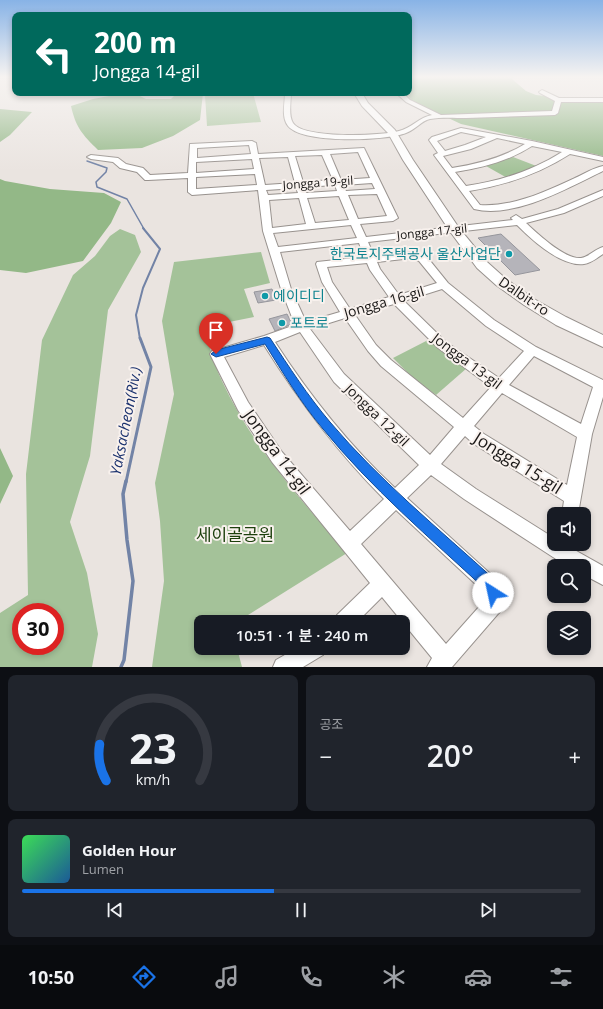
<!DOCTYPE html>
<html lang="ko">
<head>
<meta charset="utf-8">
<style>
  :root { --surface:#171b24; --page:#20242c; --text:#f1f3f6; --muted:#9ea1a6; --line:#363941; --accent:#1a73e8 }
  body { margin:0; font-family:"Open Sans","Noto Sans KR",sans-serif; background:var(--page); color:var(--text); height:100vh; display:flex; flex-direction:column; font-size:15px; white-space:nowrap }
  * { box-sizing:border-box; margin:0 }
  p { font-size:13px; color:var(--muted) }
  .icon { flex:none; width:22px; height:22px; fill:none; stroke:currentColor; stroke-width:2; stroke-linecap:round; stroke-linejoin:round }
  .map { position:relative; height:667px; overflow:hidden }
  .side { display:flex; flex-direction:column; gap:8px; padding:8px; background:#0d0f14; flex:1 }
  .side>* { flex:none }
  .banner { position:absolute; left:12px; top:12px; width:400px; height:84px; border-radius:8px; box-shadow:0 2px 6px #0003; background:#00695c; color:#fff; overflow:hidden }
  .controls { position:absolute; left:547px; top:507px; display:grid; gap:8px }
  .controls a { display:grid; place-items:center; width:44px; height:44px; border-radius:8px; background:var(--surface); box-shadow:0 2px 6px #0003; font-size:20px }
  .speed { position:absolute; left:12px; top:603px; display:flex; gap:8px; font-size:20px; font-weight:700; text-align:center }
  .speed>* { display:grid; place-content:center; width:52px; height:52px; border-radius:50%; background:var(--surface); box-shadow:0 2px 6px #0003; line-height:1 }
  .speed .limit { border:6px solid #d22; background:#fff; color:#111 }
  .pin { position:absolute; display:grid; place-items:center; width:34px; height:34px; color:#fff; margin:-41px -17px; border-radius:50% 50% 50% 0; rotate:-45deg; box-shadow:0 0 4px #0007 }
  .pin .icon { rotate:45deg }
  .me { position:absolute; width:44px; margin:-22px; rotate:325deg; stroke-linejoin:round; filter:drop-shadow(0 0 3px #0008) }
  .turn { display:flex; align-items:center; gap:14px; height:84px; padding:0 16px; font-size:18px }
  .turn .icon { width:52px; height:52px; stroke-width:2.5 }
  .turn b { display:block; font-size:28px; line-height:34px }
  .big { font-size:30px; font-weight:600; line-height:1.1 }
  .side .tile { flex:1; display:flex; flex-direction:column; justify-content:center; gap:6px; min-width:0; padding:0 14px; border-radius:8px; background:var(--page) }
  .side .dial { align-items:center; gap:0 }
  .dial svg { height:104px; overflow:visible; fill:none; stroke:var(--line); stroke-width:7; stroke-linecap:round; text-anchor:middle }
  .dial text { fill:var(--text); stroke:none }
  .song { display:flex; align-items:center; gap:12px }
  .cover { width:48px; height:48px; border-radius:6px; background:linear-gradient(135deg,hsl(130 70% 55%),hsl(210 70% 35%)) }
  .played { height:4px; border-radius:2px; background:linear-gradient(90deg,var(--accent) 45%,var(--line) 45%) }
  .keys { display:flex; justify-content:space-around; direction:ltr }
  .heat { display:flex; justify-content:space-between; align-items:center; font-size:22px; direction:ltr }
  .side .tiles { flex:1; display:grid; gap:8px; grid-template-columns:1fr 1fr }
  .tile:last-child { grid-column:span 2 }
  .trip { position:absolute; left:194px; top:615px; width:216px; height:40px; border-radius:8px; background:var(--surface); box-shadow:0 2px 6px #0003; font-weight:600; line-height:40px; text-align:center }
  .menu { display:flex; height:64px; justify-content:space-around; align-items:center; background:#090b0e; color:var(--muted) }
  .menu .icon { width:28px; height:28px }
  .menu .selected { color:var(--accent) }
  .menu b { font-size:18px; color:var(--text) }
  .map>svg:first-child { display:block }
  .green { fill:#a4c299; fill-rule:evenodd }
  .forest { fill:#93b887 }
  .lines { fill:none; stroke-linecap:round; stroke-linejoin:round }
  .stream-far3 { stroke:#7283a6; stroke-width:1.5 }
  .stream-far2 { stroke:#7283a6; stroke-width:2 }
  .stream-far1 { stroke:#7283a6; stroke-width:3 }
  .stream { stroke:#7283a6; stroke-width:3.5 }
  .building { fill:#b5b4ba; stroke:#96969c }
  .minor-casing { stroke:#98928e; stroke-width:2 }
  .major-casing { stroke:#98928e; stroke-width:2 }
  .minor { fill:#fff; fill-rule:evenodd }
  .major { fill:#fff; fill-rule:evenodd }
  .route { fill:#1a73e8; stroke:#114b97 }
  .culture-dot { fill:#0f9aa8; stroke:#f8f1ed; stroke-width:1.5 }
  .labels { text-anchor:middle; stroke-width:4; stroke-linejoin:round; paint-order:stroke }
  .far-street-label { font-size:12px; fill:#191716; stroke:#f8f1ed }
  .culture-label { font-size:14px; fill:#0d838f; stroke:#f8f1ed; text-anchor:start }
  .street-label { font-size:14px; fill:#191716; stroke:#f8f1ed }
  .water-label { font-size:15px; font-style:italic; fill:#1a316e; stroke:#f8f1ed }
  .near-street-label { font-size:17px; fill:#191716; stroke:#f8f1ed }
  .near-park-label { font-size:17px; fill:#1d400d; stroke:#f8f1ed }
</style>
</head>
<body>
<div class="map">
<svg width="603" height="667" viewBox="0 0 603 667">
  <rect width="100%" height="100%" fill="#eae4e0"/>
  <path class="green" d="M253,93l8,29 -54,4 -2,-31z
    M513,157l26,10 -30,12 -23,-13z
    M120,229l15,6 6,17 -33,58 -18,146 -20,66 17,51 11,61 -6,33h-92v-54l28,-18 -2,-121 16,-134 31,-65 22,-19 15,-20zM21,612h34v34h-34z
    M261,252l9,31 -26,6 10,28 -50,10v2c6,17 10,36 18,52 30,65 79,119 125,172l-110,69h-36v26h36l5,19h-90l12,-86 -4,-60 -5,-38 19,-89 -12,-73 12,-59z
    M430,339l37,29 -31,27 -24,-18 -19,-19z"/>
  <path class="forest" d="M409,77h105l-2,2 14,12 10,4 67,7v54l-142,-32 -49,-23 -6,-8h3z
    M125,93h9l12,6h25l6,-6h26l-3,27 -27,16 -31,12 -44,2c-16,-16 -22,-22 -27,-44l22,-7z
    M0,109l32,3 -22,23 -10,7z
    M0,179l5,2 45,8 54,4 17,9 -10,21 -28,38 -57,12 -26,-3z
    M0,448l13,28 -13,28z"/>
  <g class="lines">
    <path class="stream-far3" d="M87,161l20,7 -1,4 -10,10 1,5 30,12 17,30"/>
    <path class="stream-far2" d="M140,339l-4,-24 7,-27 17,-39 -17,-21"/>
    <path class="stream-far1" d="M126,482l25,-115 -11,-29"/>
    <path class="stream" d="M121,667l3,-7 9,-79 -6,-41 -4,-46 3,-13"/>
  </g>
  <path class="building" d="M501,234l39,36 -25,5 -37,-37z
    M272,289l4,11 -18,3 -4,-11z
    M287,314l5,10 -17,7 -6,-12z"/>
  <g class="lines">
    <defs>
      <path id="minor" d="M542,90l17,8h44v4h-42l-3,11 -3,2c-30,1 -59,2 -89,3 -11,0 -25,-1 -36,1 -9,2 -15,11 -24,14 -20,8 -104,11 -118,-7 -7,-9 -3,-23 -3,-33h6c0,9 -3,22 2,30 10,16 89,13 106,8 13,-3 20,-14 33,-16l-26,-13 -10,-9h7l7,7 31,15 111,-4 3,-10 -15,-8 -1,-1z
        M461,128l71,13 71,16v4l-33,-7c-31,20 -64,31 -101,37l11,14c33,2 65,-13 95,-27 9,-4 18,-10 28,-12v5c-35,17 -89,48 -129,38l-40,-54 4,-2 -9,-13 3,-3zM461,132l25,5 -21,8 -20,6 -8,-10zM497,138l28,6c-23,14 -48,20 -73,24l-9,-12 28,-7zM532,146l30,6c-30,19 -62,29 -96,34l-11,-14c27,-4 54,-11 77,-26z
        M252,141l4,2 2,11 106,-6 34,70 -5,3 -33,3 6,13 147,-17 -2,-2 5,-3 6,4 36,-10 45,-19v6l-39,17 -38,10c11,10 39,37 55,35 8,-1 14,-9 22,-11v7c-6,4 -12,9 -19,10 -23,3 -52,-24 -67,-39l-149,17 6,14 39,-4 14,5 21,26 46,37 42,27 67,33v17l-11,37 -14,80h-16l2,-13 -90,-57 -9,-8 -24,28 35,25 78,49v6h10l39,22v19l-19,-10v-9h-16l-12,-7 -92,-60 -33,-24 -24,23 89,81 9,22 -2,7 -51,59h-25l5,-9 -50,-61 -25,25h-23l3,-7 33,-32 -98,-121 -34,-52 -28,-56 2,-3 52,-15 31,-11 -14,-36 -18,-58 -5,-41 -66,5 -4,-3v-14l-40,2h-3l-8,-8 -17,-4 -7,-6 -22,-3 -4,-2 4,-2 27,3 8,6 17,4 7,7 38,-2 2,-29zM249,145l2,9 -54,4v-10zM358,152l12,26 -29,2 -11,-26zM322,155l11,25 -30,2 -8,-26zM288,157l7,26 -30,2 -6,-27zM252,159l2,10 -58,4v-11zM255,174l2,11 -61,4v-12zM372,183l3,6 -29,2 -3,-6zM335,185l2,6 -31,2 -2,-6zM296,188l2,5 -30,2 -2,-5zM377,194l10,22 -29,3 -10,-24zM339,196l10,24 -34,3 -8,-25zM299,198l7,26 -34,4 -3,-28zM351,225l6,13 -79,9 -5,-14zM359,243l5,14 -47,5 -1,2 6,18 18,30 -34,10 -15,-33 -11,-37zM412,258l7,3 18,22 -38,12 -19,-26 -3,-7zM367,263l3,7 19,27 -39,12 -18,-27 -5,-15zM442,289l44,37 38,25 -25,27 -53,-36 -42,-41zM394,304l44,44 53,39 -28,31 -72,-58 -15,-15 -21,-30zM345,318l23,33 13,15 73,61 -24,28 -86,-81 -34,-45zM300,332l34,50 85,83 -24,23c-47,-44 -85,-92 -120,-146zM264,345c35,56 73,107 120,154l-34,32 -68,-79 -34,-50 -24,-45zM534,356l59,31 -12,37 -72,-39zM502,393l75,44 -10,48 -83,-51 -10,-8zM396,510l87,81 3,8 -40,45 -85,-100z
        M297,648h29l-3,7 -20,12h-30l3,-7z"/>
      <path id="major" d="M354,93h8l6,10 27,27 18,30 46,68 28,34 19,17 28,20 32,18 37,18v12l-47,-22 -32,-20 -28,-20 -19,-17 -28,-38 -46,-70 -15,-27 -26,-27z"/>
    </defs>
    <use href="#minor" class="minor-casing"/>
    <use href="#major" class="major-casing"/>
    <use href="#minor" class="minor"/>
    <use href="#major" class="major"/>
  </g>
  <linearGradient id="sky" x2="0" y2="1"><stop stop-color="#88b3e6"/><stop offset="0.45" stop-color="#f6f3f1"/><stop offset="1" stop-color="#f6f3f1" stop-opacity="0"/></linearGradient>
  <rect width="603" height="171" fill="url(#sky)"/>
  <path class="route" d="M267,337l3,1c19,29 38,58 60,84 49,58 109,107 165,158l5,13 -2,5 -5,2 -5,-2 -3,-9c-55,-51 -114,-101 -162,-160 -22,-26 -40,-56 -58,-85l-49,13 -5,-3 5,-4z"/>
  <g class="culture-dot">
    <circle cx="509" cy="254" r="4"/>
    <circle cx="265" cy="296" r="4"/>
    <circle cx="282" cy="323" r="4"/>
  </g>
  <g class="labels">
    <g class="far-street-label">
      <text transform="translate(318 183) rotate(-4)" y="4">Jongga 19-gil</text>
      <text transform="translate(432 232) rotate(-6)" y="4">Jongga 17-gil</text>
    </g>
    <g class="culture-label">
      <text x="501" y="259" text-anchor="end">한국토지주택공사 울산사업단</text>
      <text x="273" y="301">에이디디</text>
      <text x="290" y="328">포트로</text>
    </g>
    <g class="street-label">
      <text transform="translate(524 296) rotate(34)" y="5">Dalbit-ro</text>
      <text transform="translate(384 302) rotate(-16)" y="5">Jongga 16-gil</text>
      <text transform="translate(467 361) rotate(37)" y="5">Jongga 13-gil</text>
      <text transform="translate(377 415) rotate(44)" y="5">Jongga 12-gil</text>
    </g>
    <g class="water-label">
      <text transform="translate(126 421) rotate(-79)" y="5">Yaksacheon(Riv.)</text>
    </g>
    <g class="near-street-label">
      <text transform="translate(277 452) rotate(54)" y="6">Jongga 14-gil</text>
      <text transform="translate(518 463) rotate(32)" y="6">Jongga 15-gil</text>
    </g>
    <g class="near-park-label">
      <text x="235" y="541">세이골공원</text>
    </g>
  </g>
</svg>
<div class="controls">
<a><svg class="icon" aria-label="sound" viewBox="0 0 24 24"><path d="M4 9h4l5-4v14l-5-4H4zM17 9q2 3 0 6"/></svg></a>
<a><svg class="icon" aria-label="search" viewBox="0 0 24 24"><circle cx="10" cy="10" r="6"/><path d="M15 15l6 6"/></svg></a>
<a><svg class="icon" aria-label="layers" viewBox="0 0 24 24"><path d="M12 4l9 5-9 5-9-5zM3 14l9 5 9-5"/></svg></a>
</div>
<div class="speed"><div class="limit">30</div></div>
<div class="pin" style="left:216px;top:354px;background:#d93025"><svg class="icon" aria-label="arrive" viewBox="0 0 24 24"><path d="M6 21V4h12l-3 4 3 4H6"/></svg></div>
<svg class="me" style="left:493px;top:593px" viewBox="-20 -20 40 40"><circle r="19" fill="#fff"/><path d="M0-13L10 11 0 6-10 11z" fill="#1a73e8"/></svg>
<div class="trip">10:51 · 1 분 · 240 m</div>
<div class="banner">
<div class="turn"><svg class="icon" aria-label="left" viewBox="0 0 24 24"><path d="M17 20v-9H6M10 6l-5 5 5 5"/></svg><div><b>200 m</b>Jongga 14-gil</div></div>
</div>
</div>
<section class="side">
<div class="tiles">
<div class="tile dial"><svg viewBox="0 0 100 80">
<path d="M14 69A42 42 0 1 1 86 69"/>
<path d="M14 69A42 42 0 0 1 9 41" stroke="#1a73e8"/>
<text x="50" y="56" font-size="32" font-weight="700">23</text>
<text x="50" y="72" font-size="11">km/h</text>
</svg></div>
<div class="tile"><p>공조</p>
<div class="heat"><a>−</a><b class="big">20°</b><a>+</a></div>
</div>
<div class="tile">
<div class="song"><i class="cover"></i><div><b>Golden Hour</b><p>Lumen</p></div></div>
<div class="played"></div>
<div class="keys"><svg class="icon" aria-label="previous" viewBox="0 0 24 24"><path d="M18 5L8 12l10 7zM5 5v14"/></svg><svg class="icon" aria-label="pause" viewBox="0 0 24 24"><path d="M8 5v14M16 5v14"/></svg><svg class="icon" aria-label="next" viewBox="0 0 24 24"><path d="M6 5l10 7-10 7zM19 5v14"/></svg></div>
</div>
</div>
</section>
<nav class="menu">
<b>10:50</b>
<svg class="icon selected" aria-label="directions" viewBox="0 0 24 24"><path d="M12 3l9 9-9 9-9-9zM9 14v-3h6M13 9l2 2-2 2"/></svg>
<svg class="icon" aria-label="music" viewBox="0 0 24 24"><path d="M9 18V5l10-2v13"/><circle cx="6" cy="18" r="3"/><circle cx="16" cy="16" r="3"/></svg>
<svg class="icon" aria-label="phone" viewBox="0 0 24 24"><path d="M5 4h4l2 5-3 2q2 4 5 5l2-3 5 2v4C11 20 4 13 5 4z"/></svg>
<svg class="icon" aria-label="climate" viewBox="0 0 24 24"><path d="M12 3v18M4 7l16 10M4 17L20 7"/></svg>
<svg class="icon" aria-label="car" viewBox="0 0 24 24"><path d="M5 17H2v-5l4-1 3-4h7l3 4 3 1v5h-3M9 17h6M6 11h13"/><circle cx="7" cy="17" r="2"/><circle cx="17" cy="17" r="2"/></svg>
<svg class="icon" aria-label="filters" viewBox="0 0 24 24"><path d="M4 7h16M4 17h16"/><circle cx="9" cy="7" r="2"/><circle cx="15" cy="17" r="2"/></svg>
</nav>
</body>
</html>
